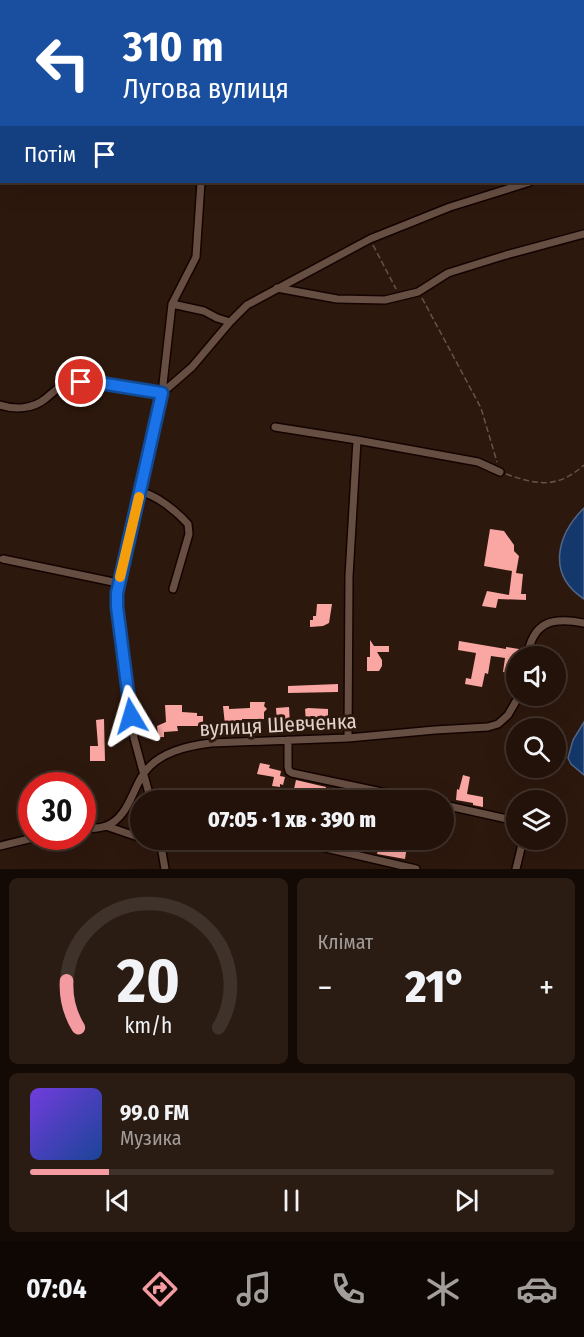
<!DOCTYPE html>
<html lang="uk">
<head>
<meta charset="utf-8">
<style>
  :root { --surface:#22120a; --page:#2a1b13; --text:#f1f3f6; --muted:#a29e9c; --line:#3f322b; --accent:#f49aa1 }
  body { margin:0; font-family:"Fira Sans Condensed",sans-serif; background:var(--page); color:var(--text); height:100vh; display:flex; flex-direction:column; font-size:22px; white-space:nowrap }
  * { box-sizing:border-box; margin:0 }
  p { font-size:20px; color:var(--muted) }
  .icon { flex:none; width:33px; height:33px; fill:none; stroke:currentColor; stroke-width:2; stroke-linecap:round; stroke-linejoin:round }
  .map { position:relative; height:869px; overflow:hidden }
  .side { display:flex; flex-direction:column; gap:9px; padding:9px; background:#130a06; flex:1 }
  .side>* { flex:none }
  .hud { position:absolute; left:0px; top:0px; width:585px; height:183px; box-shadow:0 6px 24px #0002,0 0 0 2px var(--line); background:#1a4fa0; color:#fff; overflow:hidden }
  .controls { position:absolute; left:506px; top:646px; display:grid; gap:12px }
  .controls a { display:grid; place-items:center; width:60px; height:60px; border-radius:50%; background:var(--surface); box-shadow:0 6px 24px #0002,0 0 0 2px var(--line); font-size:30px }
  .speed { position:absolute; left:18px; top:772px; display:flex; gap:12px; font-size:30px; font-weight:700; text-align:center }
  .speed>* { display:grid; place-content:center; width:78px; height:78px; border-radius:50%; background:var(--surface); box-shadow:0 6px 24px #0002,0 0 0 2px var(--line); line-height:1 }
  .speed .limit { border:9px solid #d22; background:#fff; color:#111 }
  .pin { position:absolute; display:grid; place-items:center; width:51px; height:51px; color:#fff; margin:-26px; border:3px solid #fff; border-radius:50%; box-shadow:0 2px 6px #0007 }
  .me { position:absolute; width:66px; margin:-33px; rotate:353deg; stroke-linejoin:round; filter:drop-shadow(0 0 4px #0008) }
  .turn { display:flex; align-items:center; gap:21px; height:126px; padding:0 24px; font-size:27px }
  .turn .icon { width:78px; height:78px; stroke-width:2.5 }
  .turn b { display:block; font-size:42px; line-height:51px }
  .then { display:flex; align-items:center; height:57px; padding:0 24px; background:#0003; gap:12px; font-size:22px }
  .big { font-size:45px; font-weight:800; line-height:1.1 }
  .side .widget { flex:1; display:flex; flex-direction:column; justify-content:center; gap:9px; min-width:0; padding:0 21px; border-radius:9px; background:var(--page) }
  .side .dial { align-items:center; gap:0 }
  .dial svg { height:156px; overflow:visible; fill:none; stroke:var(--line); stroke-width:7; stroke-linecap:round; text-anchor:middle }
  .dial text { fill:var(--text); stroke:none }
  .song { display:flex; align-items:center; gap:18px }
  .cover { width:72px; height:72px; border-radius:9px; background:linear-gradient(135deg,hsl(260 70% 55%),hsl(220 70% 35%)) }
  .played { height:6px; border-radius:3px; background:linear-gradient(90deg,var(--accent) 15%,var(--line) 15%) }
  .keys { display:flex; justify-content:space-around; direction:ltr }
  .heat { display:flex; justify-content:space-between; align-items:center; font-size:33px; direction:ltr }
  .side .tiles { flex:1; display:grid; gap:9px; grid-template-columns:1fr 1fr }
  .widget:last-child { grid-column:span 2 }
  .trip { position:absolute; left:130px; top:790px; width:324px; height:60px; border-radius:30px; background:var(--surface); box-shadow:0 6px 24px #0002,0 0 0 2px var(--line); font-weight:800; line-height:60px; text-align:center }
  .tabs { display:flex; height:96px; justify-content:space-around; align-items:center; background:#0e0704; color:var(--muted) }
  .tabs .icon { width:42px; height:42px }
  .tabs .on { color:var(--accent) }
  .tabs b { font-size:27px; color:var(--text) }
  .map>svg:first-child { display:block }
  .water { fill:#14386b; stroke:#526688; stroke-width:1.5 }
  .building { fill:#faa7a3 }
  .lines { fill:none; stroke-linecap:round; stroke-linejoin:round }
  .minor-casing { stroke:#140300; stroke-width:10 }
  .path { stroke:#66534a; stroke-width:1.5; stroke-dasharray:6 3; stroke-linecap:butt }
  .minor { stroke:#674e42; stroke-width:7 }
  .route-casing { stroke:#114b97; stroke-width:15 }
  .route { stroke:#1a73e8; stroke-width:10 }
  .slow { stroke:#f59e0b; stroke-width:10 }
  .labels { text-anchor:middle; stroke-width:6; stroke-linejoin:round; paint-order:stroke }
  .street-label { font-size:21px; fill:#e2d3cc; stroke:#2d180d }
</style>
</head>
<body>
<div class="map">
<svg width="584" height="869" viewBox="0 0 584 869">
  <rect width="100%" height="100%" fill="#2d180d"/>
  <path class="water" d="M584,508v91c-37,-24 -28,-63 0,-91z
    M584,722v53l-13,-11 -3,-6 5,-18z"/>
  <path class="building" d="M490,529l14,2 10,14v6l5,5 -3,17 7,1 -2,20h5v6l-28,-1 -2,9 -14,-2 5,-15 22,4 3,-24 -28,-5z
    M317,604h15l-3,19 -6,3 -13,1v-7h3v-4h3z
    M370,640l4,6h15v6h-12l5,8v6l-3,5h-12v-14h3z
    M459,641l47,8v-2l13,2 -1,8h-2l-1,17 -12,-2 2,-14 -14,-2 -3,18 -3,-1 -3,14 -17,-3 1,-6 5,1 5,-26 -18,-3z
    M338,684v8l-50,1v-7z
    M250,702h15l-1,4 3,3 -3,3v7h-22v5l-17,1 -2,-19h6v3l21,-1z
    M165,705h17v7l15,1v3h6v10h-26l1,5 -14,1v5h-6l-1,-11 9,-4z
    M289,707l1,16h-13l-1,-15z
    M308,708l20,1v11l-22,1 -1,-12z
    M104,719l1,42h-15v-15h8l-2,-26z
    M260,763l10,2 -1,3 12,3 -1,5 5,1 -2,8 -3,-1v3l-8,-1 2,-9 -17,-3z
    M463,775l7,2 -3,17 16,3v10l-10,-2v-2l-17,-3 1,-11 2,1z
    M296,780l30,7 -1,9 -3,-1v3l-18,-3 -3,5 -9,-2z
    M397,844l10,2 -2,13 -28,-5 2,-9 17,3z"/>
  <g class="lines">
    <defs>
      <path id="minor" d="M0,35l2,2
        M0,160l2,-6
        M277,288l60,11 48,1 33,-8 30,-19 58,-18 78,-21
        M172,304l32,7 13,7 13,4 17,-17 123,-66 80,-32 80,-25
        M0,405c15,5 33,4 45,-6 8,-6 13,-13 23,-15 31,-6 64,4 94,9l30,-26 38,-45
        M275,427l82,13 -8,136 -1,162
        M357,440l121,22 22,10
        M140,492c16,2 37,20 48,32l1,10 -16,55
        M3,559l115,24
        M527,657c6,-36 25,-40 57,-34
        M288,740v27l1,4 3,2 132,28
        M151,801l-17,-63 -17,-131v-14l45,-200 10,-89 24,-47 5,-75
        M444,805l72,16
        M106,826l35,12
        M82,829c8,-1 17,0 24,-3 22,-8 26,-36 38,-53 15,-21 43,-27 67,-30l137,-5 87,-8 53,-3 10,-3 10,-9 11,-19
        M144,840l18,8
        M160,840l5,29
        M291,840l125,29
        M0,846l37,-9
        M516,869l7,-29"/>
    </defs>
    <use href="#minor" class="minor-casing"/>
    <path class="path" d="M584,58v-1
      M373,245l23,44
      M422,298l59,110 16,54
      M506,474c32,11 51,15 78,-9"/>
    <use href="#minor" class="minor"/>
  </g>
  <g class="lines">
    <defs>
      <path id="route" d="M81,382l19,1 62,10 -45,200v14l14,109"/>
    </defs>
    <use href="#route" class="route-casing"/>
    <use href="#route" class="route"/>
    <path class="slow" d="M120,577l19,-80"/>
  </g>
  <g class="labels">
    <g class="street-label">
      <text transform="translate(278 725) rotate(-3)" y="7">вулиця Шевченка</text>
    </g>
  </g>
</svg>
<div class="controls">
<a><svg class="icon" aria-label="sound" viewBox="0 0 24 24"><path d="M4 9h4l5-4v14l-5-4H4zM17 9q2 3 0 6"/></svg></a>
<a><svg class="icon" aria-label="search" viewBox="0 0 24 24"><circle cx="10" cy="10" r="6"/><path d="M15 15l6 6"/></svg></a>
<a><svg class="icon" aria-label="layers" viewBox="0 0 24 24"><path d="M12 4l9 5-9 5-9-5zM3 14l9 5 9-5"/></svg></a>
</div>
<div class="speed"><div class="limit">30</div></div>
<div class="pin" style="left:81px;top:382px;background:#d93025"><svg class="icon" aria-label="arrive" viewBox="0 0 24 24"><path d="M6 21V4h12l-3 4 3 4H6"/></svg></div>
<svg class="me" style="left:131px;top:716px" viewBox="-20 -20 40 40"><path d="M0-17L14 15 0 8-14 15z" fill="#1a73e8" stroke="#fff" stroke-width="4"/></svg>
<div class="trip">07:05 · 1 хв · 390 m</div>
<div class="hud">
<div class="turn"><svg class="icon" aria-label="left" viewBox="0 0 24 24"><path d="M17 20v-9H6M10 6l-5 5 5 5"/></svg><div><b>310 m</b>Лугова вулиця</div></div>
<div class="then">Потім<svg class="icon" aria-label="arrive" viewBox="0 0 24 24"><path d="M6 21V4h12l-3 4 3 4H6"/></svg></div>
</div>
</div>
<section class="side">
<div class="tiles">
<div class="widget dial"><svg viewBox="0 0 100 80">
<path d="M14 69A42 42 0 1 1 86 69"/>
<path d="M14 69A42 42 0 0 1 8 45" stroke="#f49aa1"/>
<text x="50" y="56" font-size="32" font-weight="700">20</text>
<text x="50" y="72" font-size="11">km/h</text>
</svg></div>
<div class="widget"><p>Клімат</p>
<div class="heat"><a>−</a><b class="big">21°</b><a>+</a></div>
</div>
<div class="widget">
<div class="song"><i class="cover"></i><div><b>99.0 FM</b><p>Музика</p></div></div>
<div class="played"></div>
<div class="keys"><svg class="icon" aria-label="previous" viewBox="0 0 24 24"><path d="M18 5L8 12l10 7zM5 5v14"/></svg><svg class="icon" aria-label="pause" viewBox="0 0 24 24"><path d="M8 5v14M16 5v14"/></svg><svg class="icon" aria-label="next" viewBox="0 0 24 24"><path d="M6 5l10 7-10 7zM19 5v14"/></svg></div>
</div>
</div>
</section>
<nav class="tabs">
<b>07:04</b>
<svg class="icon on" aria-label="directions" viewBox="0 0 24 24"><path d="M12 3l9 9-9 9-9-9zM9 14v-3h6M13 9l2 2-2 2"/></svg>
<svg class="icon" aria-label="music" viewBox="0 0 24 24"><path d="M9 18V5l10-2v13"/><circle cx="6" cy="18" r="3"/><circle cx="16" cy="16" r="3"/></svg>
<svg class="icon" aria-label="phone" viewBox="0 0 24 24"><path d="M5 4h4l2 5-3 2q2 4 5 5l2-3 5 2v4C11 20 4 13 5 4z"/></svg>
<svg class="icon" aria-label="climate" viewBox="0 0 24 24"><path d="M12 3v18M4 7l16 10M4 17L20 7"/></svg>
<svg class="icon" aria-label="car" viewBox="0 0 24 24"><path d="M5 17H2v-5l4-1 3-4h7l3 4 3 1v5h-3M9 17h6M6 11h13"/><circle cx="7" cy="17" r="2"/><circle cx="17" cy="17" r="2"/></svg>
</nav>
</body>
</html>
